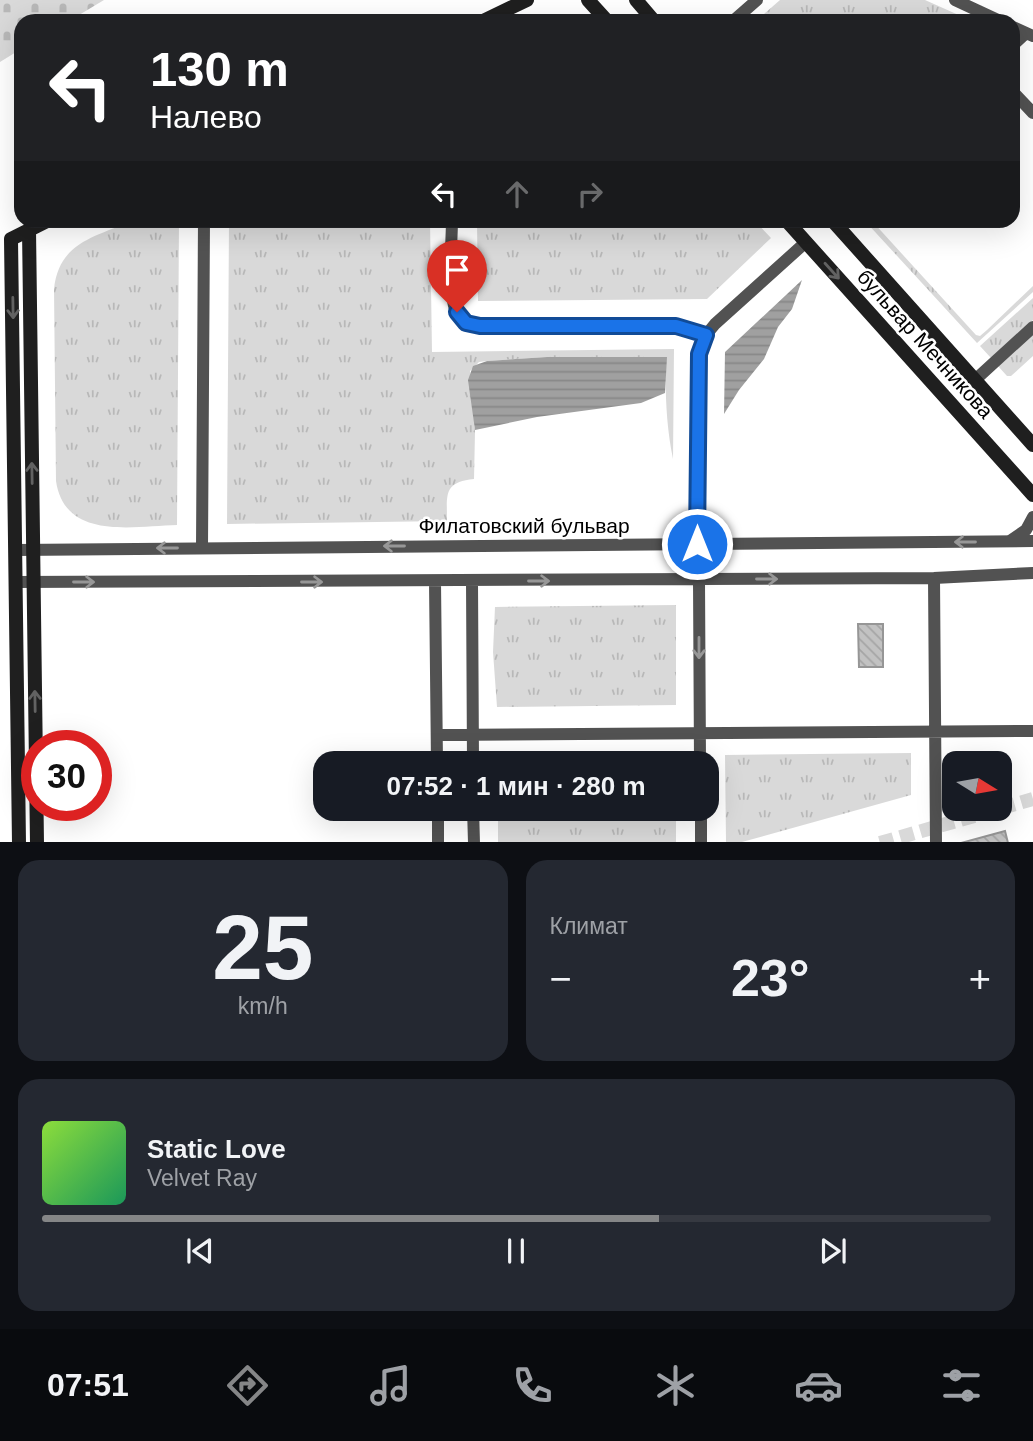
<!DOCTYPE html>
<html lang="ru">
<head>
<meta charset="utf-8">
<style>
  :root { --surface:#171b24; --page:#242831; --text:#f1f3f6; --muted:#9ea1a6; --line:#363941; --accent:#858687 }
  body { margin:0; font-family:Arial,sans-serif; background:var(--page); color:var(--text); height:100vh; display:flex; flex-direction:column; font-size:26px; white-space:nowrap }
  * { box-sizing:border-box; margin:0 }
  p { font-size:23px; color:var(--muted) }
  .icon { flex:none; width:38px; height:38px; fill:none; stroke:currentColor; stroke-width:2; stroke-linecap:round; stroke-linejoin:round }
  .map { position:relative; height:842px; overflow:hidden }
  .side { display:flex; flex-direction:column; gap:18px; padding:18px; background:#0d0f14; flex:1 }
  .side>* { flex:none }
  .guide { position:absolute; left:14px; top:14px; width:1006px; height:214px; border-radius:21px; box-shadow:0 7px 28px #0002; background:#202124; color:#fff; overflow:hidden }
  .needle { width:46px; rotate:101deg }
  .fabs { position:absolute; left:942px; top:751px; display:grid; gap:14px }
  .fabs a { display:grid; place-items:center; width:70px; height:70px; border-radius:14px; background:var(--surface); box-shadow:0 7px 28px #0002; font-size:35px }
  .speed { position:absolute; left:21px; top:730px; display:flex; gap:14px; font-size:35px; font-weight:700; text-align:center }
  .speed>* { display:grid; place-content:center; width:91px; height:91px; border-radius:50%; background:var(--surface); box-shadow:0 7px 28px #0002; line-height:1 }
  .speed .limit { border:10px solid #d22; background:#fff; color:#111 }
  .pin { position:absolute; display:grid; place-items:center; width:60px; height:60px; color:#fff; margin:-72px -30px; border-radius:50% 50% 50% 0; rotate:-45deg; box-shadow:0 0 7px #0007 }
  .pin .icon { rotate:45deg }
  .me { position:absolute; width:77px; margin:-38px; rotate:0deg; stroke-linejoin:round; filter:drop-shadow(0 0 5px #0008) }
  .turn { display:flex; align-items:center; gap:24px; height:147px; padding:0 21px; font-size:32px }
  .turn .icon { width:91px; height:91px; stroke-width:2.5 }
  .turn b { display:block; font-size:49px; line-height:60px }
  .lanes { display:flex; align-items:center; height:66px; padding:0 21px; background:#0003; justify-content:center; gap:35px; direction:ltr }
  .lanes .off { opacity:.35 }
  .big { font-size:52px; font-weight:700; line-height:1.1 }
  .side .widget { flex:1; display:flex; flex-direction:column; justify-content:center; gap:10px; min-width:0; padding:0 24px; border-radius:21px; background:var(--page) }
  .side .dial { align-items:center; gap:0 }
  .dial b { font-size:91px; line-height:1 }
  .song { display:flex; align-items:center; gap:21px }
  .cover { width:84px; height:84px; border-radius:10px; background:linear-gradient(135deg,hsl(90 70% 55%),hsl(150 70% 35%)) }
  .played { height:7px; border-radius:4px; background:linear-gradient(90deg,var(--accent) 65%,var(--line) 65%) }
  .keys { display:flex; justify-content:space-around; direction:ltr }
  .heat { display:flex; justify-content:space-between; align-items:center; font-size:38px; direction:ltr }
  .side .tiles { flex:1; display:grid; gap:18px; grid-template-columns:1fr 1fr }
  .widget:last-child { grid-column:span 2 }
  .trip { position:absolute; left:313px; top:751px; width:406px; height:70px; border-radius:21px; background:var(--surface); box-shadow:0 7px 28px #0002; font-weight:700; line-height:70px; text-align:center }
  .menu { display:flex; height:112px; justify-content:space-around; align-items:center; background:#090b0e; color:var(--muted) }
  .menu .icon { width:49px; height:49px }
  .menu .selected { color:var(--accent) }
  .menu b { font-size:32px; color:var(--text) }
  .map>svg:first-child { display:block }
  .grass { fill:url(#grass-tufts) }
  .cemetery { fill:url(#cemetery-stones) }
  .water { fill:url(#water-rules) }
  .building { fill:url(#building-back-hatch); stroke:#969696; stroke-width:2 }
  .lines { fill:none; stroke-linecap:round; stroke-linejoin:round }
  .secondary-tunnel { stroke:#d9d9d9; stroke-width:14; stroke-dasharray:14 7; stroke-linecap:butt }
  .street { stroke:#525252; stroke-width:12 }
  .secondary { stroke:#1f1f1f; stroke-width:14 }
  .oneway { stroke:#626262 }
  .oneway2 { stroke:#979797 }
  .route-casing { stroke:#114b97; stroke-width:18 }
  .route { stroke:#1a73e8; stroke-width:12 }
  .labels { text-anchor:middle; stroke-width:5; stroke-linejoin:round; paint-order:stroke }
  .street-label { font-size:21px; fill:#000; stroke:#fff }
</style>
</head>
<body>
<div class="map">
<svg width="1033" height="843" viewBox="0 0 1033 843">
  <defs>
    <pattern id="grass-tufts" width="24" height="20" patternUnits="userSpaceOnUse" patternTransform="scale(1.75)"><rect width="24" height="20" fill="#d9d9d9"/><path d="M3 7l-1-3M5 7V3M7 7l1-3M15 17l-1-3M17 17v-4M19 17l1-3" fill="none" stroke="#b8b8b8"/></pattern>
    <pattern id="cemetery-stones" width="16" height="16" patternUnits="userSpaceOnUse" patternTransform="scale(1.75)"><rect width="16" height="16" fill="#d9d9d9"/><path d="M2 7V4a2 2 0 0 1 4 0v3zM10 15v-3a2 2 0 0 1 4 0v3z" fill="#b8b8b8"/></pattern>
    <pattern id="water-rules" width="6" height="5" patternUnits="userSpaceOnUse" patternTransform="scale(1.75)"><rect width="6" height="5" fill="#a0a0a0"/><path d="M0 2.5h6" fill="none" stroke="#888"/></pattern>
    <pattern id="building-back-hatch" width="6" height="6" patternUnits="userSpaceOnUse" patternTransform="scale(1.75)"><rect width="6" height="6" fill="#c2c2c2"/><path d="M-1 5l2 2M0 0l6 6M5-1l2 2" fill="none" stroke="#a5a5a5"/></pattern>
  </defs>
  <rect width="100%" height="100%" fill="#fff"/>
  <path class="grass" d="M780,0h145l47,21h-216z
    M132,221h47l-2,304c-44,1 -112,16 -121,-44l-2,-192c5,-47 41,-52 78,-68z
    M229,221h201l2,131 242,-3 -1,110c-7,-34 -8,-68 -7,-102h-119l-60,4 -8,1 -9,9 5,61 -1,47c-31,3 -27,16 -27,42l-220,3z
    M477,221h278l16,17 -64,61 -229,2z
    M865,221h7l104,114 4,1 7,-6 46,-44v6l-56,51z
    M1033,298v22l-42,38 -11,-12z
    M1033,334v22l-22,20h-4l-9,-10z
    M676,605v100l-179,2 -4,-55 2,-45z
    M911,753v42l-169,47h-16l-1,-87z
    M676,755v8h-178v-6z
    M498,809h178v33h-178z"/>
  <path class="cemetery" d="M0,0h104l-35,21h-48v28l-21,13z"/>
  <path class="water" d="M802,280l-10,29 -14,18 -14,32 -25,31 -15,24 1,-62z
    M547,357h120l-2,36 -24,10 -104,14 -62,13 -7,-50 5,-14 14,-5z"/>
  <path class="building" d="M858,624h25v43h-24z
    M1005,831l3,12h-47z"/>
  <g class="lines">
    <path class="secondary-tunnel" d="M880,843l153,-44"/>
    <path class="street" d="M955,0l45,21
      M733,21l24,-21
      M1013,27l20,9
      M1013,45l13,-12
      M1013,92l20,21
      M452,220c0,23 -6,80 7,97 6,6 13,8 20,9h197l30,9
      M975,380l58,-53
      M1010,541l16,-11 7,-13
      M697,544l3,-196 6,-13 9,-11 91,-82
      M202,548l2,-328
      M16,550l1017,-9
      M934,578l2,265
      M699,580l1,183
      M472,581l1,182
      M16,582l918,-4 99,-5
      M435,582l2,181
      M437,735l596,-4
      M438,808v35
      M473,808l1,35
      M701,808v35"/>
    <path class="secondary" d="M588,0l19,21
      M636,0l18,21
      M483,21l44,-21
      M786,220l247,275
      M832,220l201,225
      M29,229l8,614
      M19,843l-8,-604 38,-19"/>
  </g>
  <defs><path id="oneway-shaft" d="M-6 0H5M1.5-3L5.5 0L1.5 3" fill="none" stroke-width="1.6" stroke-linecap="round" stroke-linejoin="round" transform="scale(1.75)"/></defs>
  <g class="oneway">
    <use href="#oneway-shaft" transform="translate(832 271) rotate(48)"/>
    <use href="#oneway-shaft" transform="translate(13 308) rotate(89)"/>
    <use href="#oneway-shaft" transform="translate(32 473) rotate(-91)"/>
    <use href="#oneway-shaft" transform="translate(35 701) rotate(-91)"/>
  </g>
  <g class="oneway2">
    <use href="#oneway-shaft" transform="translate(965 542) rotate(180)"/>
    <use href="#oneway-shaft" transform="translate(394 546) rotate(180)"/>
    <use href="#oneway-shaft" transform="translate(167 548) rotate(180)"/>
    <use href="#oneway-shaft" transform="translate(767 579)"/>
    <use href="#oneway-shaft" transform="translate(539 581)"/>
    <use href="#oneway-shaft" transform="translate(84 582)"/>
    <use href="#oneway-shaft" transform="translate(312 582)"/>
    <use href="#oneway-shaft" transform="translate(699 648) rotate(90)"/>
  </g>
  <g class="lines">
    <defs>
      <path id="route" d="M457,312l9,11 14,3h196l30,9 -7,19 -2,190"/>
    </defs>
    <use href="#route" class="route-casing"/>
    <use href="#route" class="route"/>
  </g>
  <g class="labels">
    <g class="street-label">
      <text transform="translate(925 344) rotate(48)" y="7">бульвар Мечникова</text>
      <text x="524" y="533">Филатовский бульвар</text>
    </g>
  </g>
</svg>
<div class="fabs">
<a><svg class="needle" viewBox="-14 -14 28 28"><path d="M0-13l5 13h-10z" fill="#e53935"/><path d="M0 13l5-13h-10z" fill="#9ea1a6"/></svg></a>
</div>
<div class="speed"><div class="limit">30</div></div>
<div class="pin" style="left:457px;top:312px;background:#d93025"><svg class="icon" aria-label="arrive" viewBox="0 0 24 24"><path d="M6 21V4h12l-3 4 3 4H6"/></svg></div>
<svg class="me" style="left:697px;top:544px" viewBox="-20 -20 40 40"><circle r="17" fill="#1a73e8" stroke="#fff" stroke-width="3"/><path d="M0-11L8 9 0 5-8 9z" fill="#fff"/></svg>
<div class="trip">07:52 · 1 мин · 280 m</div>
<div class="guide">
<div class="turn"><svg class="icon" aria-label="left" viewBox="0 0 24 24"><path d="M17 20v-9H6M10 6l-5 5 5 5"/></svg><div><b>130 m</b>Налево</div></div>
<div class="lanes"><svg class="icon" aria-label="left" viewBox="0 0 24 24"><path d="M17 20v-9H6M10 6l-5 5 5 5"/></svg><svg class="icon off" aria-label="ahead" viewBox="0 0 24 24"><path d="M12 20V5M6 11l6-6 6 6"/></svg><svg class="icon off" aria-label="right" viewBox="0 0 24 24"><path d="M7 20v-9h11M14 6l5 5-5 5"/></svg></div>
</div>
</div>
<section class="side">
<div class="tiles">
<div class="widget dial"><b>25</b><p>km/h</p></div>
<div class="widget"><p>Климат</p>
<div class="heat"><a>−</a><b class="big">23°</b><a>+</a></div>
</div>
<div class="widget">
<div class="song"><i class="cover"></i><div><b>Static Love</b><p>Velvet Ray</p></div></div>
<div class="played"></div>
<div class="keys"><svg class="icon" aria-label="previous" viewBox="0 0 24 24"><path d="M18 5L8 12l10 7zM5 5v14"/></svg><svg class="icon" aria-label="pause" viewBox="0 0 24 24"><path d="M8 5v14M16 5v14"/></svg><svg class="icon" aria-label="next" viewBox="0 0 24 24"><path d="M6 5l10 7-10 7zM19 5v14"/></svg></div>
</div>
</div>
</section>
<nav class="menu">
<b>07:51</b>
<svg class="icon selected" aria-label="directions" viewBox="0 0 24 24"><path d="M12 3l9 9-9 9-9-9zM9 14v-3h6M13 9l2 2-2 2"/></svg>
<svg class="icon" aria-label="music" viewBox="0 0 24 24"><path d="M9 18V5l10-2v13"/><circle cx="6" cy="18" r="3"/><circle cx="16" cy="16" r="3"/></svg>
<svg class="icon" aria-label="phone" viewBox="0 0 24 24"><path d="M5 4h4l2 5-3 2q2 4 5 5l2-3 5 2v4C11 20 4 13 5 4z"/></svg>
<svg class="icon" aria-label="climate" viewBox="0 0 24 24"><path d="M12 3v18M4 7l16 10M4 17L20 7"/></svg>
<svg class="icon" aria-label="car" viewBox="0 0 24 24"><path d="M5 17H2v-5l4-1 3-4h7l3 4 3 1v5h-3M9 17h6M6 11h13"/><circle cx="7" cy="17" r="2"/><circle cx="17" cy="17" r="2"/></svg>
<svg class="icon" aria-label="filters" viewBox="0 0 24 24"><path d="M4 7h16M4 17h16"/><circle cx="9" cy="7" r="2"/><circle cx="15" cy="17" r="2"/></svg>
</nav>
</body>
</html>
